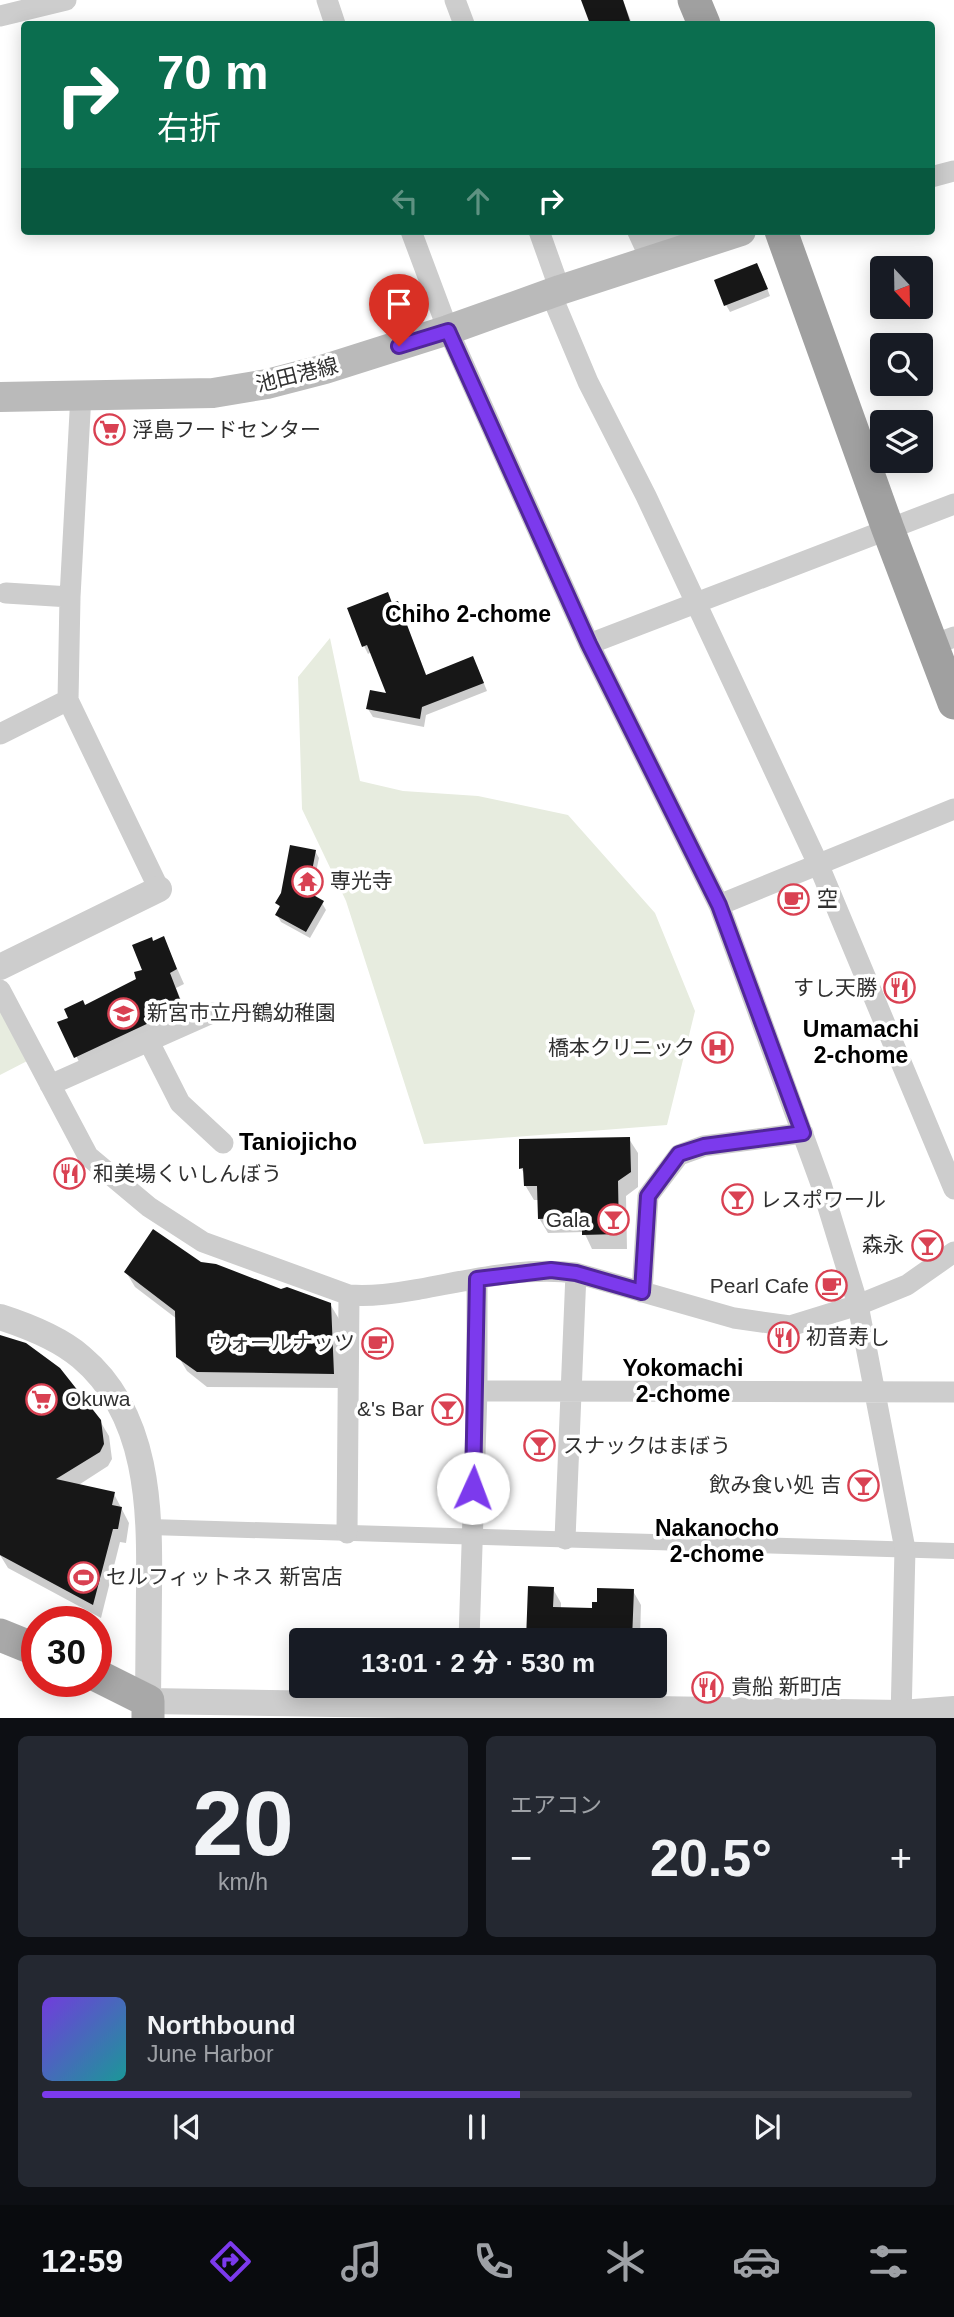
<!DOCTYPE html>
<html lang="ja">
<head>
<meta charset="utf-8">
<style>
  :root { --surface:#171b24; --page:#242831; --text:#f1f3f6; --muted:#9ea1a6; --line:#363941; --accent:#7c3aed }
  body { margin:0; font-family:Arial,"Noto Sans JP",sans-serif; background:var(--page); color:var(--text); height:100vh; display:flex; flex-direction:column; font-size:26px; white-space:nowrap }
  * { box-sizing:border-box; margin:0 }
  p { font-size:23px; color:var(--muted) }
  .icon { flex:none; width:38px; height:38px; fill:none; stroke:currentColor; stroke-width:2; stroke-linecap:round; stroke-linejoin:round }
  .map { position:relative; height:1718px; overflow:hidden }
  .panel { display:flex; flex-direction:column; gap:18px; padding:18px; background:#0d0f14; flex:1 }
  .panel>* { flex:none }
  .hud { position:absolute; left:21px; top:21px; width:914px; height:214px; border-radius:7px; box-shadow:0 4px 18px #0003; background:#0b6e4f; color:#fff; overflow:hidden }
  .needle { width:46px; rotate:158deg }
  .buttons { position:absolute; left:870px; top:256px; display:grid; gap:14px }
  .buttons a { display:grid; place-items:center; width:63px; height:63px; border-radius:7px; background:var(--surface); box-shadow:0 4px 18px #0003; font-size:35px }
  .speed { position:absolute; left:21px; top:1606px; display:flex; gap:14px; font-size:35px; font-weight:700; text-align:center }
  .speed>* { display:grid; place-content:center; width:91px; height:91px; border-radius:50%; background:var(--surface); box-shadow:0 4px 18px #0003; line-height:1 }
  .speed .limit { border:10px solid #d22; background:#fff; color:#111 }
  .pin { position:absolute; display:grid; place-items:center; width:60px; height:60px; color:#fff; margin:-72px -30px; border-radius:50% 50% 50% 0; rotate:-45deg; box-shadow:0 0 7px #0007 }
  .pin .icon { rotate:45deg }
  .me { position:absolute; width:77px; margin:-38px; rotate:2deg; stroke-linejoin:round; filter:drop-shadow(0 0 5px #0008) }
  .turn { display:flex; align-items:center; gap:24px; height:147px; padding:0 21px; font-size:32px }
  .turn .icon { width:91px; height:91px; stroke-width:2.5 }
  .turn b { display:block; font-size:49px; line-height:60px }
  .lanes { display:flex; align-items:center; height:66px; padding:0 21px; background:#0003; justify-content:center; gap:35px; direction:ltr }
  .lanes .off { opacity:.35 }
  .big { font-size:52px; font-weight:800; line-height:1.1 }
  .panel .widget { flex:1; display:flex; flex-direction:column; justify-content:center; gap:10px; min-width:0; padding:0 24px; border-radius:10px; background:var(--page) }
  .panel .dial { align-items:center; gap:0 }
  .dial b { font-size:91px; line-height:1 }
  .song { display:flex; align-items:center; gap:21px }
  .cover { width:84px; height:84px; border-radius:10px; background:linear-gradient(135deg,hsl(260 70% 55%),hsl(180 70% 35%)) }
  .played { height:7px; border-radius:4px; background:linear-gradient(90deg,var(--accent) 55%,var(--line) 55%) }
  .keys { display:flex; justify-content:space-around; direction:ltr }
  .heat { display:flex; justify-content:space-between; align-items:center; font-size:38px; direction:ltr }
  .panel .tiles { flex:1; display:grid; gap:18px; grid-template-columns:1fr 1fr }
  .widget:last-child { grid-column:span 2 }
  .trip { position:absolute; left:289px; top:1628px; width:378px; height:70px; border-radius:7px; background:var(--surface); box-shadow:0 4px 18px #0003; font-weight:800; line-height:70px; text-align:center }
  .tab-bar { display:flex; height:112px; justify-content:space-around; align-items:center; background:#090b0e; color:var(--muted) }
  .tab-bar .icon { width:49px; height:49px }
  .tab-bar .on { color:var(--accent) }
  .tab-bar b { font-size:32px; color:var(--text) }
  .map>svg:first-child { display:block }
  .green { fill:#e7ecdf }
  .shadow { fill:#0003 }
  .building { fill:#171717 }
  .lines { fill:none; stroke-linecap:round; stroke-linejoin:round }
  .pedestrian { stroke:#cdcdcd; stroke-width:16 }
  .minor { stroke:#cdcdcd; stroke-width:21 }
  .tertiary { stroke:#cdcdcd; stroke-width:26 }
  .secondary { stroke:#bababa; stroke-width:30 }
  .primary { stroke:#a8a8a8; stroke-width:33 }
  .trunk { stroke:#a0a0a0; stroke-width:33 }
  .route-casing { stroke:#51269a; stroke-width:18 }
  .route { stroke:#7c3aed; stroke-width:12 }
  .labels { text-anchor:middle; stroke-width:7; stroke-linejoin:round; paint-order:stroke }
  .street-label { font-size:21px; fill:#303030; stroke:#fff }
  .poi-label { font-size:21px; fill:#303030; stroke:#fff; text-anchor:start }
  .neighbourhood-label { font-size:23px; font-weight:bold; fill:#000; stroke:#fff }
  .quarter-label { font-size:24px; font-weight:bold; fill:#000; stroke:#fff }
</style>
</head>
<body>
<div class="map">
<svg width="954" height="1719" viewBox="0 0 954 1719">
  <rect width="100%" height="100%" fill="#fff"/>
  <path class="green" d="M330,638l30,143 43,10 75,5 90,19 87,98 40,98 -28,114 -243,19 -78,-243 -44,-92 -4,-132z
    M0,998l31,61 -31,16z"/>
  <path class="shadow" d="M583,0h40l9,24h-40z
    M626,231h67l1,5 -56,21z
    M761,272l9,24 -40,16 -4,-7z
    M392,605l9,6 26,66 50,-11 10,25 -61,24 -2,12 -51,-10 -5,-8 20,-14 -17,-43 -3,2 -4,-8z
    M315,851l4,7 -8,38 11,7 4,7 -16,28 -29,-16 -4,-7 4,-6 -4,-6z
    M164,939l20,45 -8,4 14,34 -106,50 -24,-49 10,-4 15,-12 54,-27 5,-9 9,-28z
    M629,1139l9,14v34l-12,9 1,53h-35l-8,-17 -36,1 -9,-15v-18h-5l-9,-15v-10l-4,-7z
    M126,1272l155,19 49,13 9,15 3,69 -135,-1 -20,-16 -9,-15 -1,-37 -42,-32z
    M0,1336l100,85 9,15 3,23 -4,7 -31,20 37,8 15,29 -3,20 -6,-1 -19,76 -93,-50 -8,-13z
    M553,1589l8,14v6l32,1 40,-19 8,14 -1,35h-112z"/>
  <path class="building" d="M581,0h42l8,24h-41z
    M757,263l11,26 -44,17 -10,-26z
    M388,592l4,11 6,-2 28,74 47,-19 11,27 -62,24 -2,12 -54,-10 4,-19 16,3 -19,-48 -5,2 -15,-39z
    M290,845l26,5 -8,42 16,9 -18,31 -31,-17 5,-9 -5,-3 6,-10z
    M164,936l13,33 -7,4 13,34 -109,51 -17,-36 11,-4 -4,-9 19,-9 2,5 51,-26 -2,-7 8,-2 -10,-25 20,-8 1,4z
    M630,1137l1,35 -13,9 1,53 -37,1v-18l-44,2 -1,-33h-13l-1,-18 -4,1v-30z
    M153,1229l48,33 15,2 65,25 6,-2 44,16 3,71 -137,-2 -21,-15 -1,-46 -51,-39z
    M0,1335l26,8 34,25 41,52 3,24 -4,8 -44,27 59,13 -3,13 10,2 -4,22h-5l-20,76 -93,-50z
    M528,1586l26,1 -1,20 39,1v-6h5v-14l37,1 -2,51h-106z"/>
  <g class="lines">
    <path class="pedestrian" d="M150,1527l804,24"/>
    <path class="minor" d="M327,0l8,24
      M455,0l9,24
      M0,16l66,-16
      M931,177l23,-6
      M411,231l37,99 141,314 130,261 102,279 37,121 47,244 -4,170
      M539,231l21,59
      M551,294l37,88 58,114 173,370 135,323
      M81,394l-11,203 -2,103 91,189
      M6,593l64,4
      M589,644l365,-140
      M932,645l22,-8
      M0,734l68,-34
      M719,905l235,-96
      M0,990l88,166 61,51 54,35 146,53c24,2 47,-2 71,-6 50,-9 105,-23 156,-16l158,45 56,8 68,-21 49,-20 47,-33
      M149,1042l31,61 43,40
      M50,1085l162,-72
      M642,1292l6,-96 31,-41 25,-9 99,-13
      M477,1391l477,1
      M347,1533l2,-238
      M565,1539l11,-266
      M469,1640l8,-249v-112
      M466,1719l1,-34"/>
    <path class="tertiary" d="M0,967l159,-78
      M0,1317c28,9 59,21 81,40 68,57 69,151 68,232 0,38 -1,75 -1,112l753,12 53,-4"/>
    <path class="secondary" d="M0,397l213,-4 54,-9 58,-15 123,-39 112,-40 181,-59"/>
    <path class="primary" d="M0,1635l37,15
      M96,1675l52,26v18"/>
    <path class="trunk" d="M694,0l10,24
      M781,231l107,298 66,174"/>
  </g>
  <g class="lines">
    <defs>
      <path id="route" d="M399,346l49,-15 141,313 130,261 84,228 -99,13 -25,8 -31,42 -6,96 -66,-19 -25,-3 -74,9 -4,209"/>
    </defs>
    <use href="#route" class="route-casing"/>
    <use href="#route" class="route"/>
  </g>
  <defs>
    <symbol id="supermarket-ring" viewBox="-11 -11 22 22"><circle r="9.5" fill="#fff" stroke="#d94152" stroke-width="1.5"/><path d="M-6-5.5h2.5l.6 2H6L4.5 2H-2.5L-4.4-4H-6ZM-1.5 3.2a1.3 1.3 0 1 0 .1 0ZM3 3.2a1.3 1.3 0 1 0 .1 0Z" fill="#d94152"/></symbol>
    <symbol id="temple-ring" viewBox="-11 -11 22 22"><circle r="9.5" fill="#fff" stroke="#d94152" stroke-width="1.5"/><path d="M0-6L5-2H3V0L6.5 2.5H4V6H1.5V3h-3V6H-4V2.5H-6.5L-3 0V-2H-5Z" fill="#d94152"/></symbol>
    <symbol id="cafe-ring" viewBox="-11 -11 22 22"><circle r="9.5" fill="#fff" stroke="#d94152" stroke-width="1.5"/><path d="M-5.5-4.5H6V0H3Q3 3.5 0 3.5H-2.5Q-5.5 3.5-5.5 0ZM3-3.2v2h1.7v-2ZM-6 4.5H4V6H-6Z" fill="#d94152"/></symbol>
    <symbol id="restaurant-ring" viewBox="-11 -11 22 22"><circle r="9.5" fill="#fff" stroke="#d94152" stroke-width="1.5"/><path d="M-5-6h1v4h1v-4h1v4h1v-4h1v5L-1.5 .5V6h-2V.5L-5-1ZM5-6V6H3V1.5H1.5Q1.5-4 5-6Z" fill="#d94152"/></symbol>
    <symbol id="school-ring" viewBox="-11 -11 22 22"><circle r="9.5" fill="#fff" stroke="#d94152" stroke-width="1.5"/><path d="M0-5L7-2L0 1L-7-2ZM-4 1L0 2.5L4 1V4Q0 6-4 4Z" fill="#d94152"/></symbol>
    <symbol id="hospital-ring" viewBox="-11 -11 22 22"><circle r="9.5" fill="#fff" stroke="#d94152" stroke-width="1.5"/><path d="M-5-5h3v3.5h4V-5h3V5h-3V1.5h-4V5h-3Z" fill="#d94152"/></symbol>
    <symbol id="bar-ring" viewBox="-11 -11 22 22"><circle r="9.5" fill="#fff" stroke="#d94152" stroke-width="1.5"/><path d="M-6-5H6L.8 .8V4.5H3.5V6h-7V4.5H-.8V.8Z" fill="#d94152"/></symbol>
    <symbol id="stadium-ring" viewBox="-11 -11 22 22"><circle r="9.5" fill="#fff" stroke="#d94152" stroke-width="1.5"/><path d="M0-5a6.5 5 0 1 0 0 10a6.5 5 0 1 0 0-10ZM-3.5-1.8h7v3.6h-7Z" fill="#d94152"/></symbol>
  </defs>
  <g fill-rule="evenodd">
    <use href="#supermarket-ring" x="92" y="412" width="35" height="35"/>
    <use href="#temple-ring" x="290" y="864" width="35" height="35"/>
    <use href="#cafe-ring" x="776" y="882" width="35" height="35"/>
    <use href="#restaurant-ring" x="882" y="970" width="35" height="35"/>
    <use href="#school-ring" x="106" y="996" width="35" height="35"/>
    <use href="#hospital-ring" x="700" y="1030" width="35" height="35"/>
    <use href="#restaurant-ring" x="52" y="1156" width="35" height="35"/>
    <use href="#bar-ring" x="720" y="1182" width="35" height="35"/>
    <use href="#bar-ring" x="596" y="1202" width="35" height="35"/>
    <use href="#bar-ring" x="910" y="1228" width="35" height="35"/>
    <use href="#cafe-ring" x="814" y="1268" width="35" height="35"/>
    <use href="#restaurant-ring" x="766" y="1320" width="35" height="35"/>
    <use href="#cafe-ring" x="360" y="1326" width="35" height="35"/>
    <use href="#supermarket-ring" x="24" y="1382" width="35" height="35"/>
    <use href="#bar-ring" x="430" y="1392" width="35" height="35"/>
    <use href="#bar-ring" x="522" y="1428" width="35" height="35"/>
    <use href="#bar-ring" x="846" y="1468" width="35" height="35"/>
    <use href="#stadium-ring" x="66" y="1560" width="35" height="35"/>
    <use href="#restaurant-ring" x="690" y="1670" width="35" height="35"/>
  </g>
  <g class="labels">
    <g class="street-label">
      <text transform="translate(297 375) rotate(-14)" y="7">池田港線</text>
    </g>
    <g class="poi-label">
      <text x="132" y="437">浮島フードセンター</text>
      <text x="330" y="888">専光寺</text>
      <text x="817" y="906">空</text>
      <text x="877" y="995" text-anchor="end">すし天勝</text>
      <text x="147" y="1020">新宮市立丹鶴幼稚園</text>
      <text x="695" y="1055" text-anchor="end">橋本クリニック</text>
      <text x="93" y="1181">和美場くいしんぼう</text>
      <text x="760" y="1207">レスポワール</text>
      <text x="590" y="1227" text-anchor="end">Gala</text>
      <text x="904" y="1252" text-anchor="end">森永</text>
      <text x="809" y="1293" text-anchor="end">Pearl Cafe</text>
      <text x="806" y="1344">初音寿し</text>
      <text x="355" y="1350" text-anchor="end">ウォールナッツ</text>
      <text x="65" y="1406">Okuwa</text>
      <text x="424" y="1416" text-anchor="end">&amp;'s Bar</text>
      <text x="563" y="1453">スナックはまぼう</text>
      <text x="841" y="1492" text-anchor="end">飲み食い処 吉</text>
      <text x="106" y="1584">セルフィットネス 新宮店</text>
      <text x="731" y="1694">貴船 新町店</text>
    </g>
    <g class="neighbourhood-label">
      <text x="468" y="622">Chiho 2-chome</text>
      <text x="861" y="1037">Umamachi<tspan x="861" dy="26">2-chome</tspan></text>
      <text x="683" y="1376">Yokomachi<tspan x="683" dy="26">2-chome</tspan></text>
      <text x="717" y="1536">Nakanocho<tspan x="717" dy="26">2-chome</tspan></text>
    </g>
    <g class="quarter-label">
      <text x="298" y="1150">Taniojicho</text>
    </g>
  </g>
</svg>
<div class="buttons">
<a><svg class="needle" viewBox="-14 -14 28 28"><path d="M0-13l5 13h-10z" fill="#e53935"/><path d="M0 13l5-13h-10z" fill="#9ea1a6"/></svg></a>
<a><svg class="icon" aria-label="search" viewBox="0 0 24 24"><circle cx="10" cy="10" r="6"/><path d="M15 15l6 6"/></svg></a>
<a><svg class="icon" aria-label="layers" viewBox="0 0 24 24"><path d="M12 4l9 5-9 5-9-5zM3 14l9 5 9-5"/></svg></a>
</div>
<div class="speed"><div class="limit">30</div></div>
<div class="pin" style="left:399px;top:346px;background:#d93025"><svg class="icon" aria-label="arrive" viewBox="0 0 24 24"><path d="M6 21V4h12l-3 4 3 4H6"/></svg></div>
<svg class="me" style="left:473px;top:1488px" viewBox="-20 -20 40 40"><circle r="19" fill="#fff"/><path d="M0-13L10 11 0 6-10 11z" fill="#7c3aed"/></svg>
<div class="trip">13:01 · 2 分 · 530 m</div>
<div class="hud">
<div class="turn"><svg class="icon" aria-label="right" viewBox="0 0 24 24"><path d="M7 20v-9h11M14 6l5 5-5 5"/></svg><div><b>70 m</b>右折</div></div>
<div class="lanes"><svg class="icon off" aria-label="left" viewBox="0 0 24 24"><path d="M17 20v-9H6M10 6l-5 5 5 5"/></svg><svg class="icon off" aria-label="ahead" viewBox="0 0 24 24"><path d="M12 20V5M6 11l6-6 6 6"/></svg><svg class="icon" aria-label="right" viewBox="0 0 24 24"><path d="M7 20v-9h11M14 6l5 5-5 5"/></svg></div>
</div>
</div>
<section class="panel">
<div class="tiles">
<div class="widget dial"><b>20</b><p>km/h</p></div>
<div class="widget"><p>エアコン</p>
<div class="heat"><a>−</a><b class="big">20.5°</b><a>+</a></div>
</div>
<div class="widget">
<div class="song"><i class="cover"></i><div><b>Northbound</b><p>June Harbor</p></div></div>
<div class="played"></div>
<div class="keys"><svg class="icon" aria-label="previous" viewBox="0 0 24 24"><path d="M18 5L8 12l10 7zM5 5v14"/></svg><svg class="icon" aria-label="pause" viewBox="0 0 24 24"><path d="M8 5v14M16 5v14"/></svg><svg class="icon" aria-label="next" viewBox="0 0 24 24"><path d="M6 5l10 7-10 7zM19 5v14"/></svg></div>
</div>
</div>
</section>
<nav class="tab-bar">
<b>12:59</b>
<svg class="icon on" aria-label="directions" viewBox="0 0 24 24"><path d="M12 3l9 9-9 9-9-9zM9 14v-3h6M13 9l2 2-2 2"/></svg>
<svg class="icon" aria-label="music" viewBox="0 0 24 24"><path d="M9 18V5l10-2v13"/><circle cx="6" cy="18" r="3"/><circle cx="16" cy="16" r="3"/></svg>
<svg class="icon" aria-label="phone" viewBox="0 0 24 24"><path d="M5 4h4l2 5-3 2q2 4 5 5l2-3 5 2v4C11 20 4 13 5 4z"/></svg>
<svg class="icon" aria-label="climate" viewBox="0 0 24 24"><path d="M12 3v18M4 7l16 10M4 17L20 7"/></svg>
<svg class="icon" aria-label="car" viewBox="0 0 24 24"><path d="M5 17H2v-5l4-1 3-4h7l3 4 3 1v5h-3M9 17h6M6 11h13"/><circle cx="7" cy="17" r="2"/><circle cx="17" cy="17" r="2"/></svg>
<svg class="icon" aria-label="filters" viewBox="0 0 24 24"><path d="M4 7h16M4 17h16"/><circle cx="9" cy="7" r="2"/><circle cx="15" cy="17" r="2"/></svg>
</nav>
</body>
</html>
